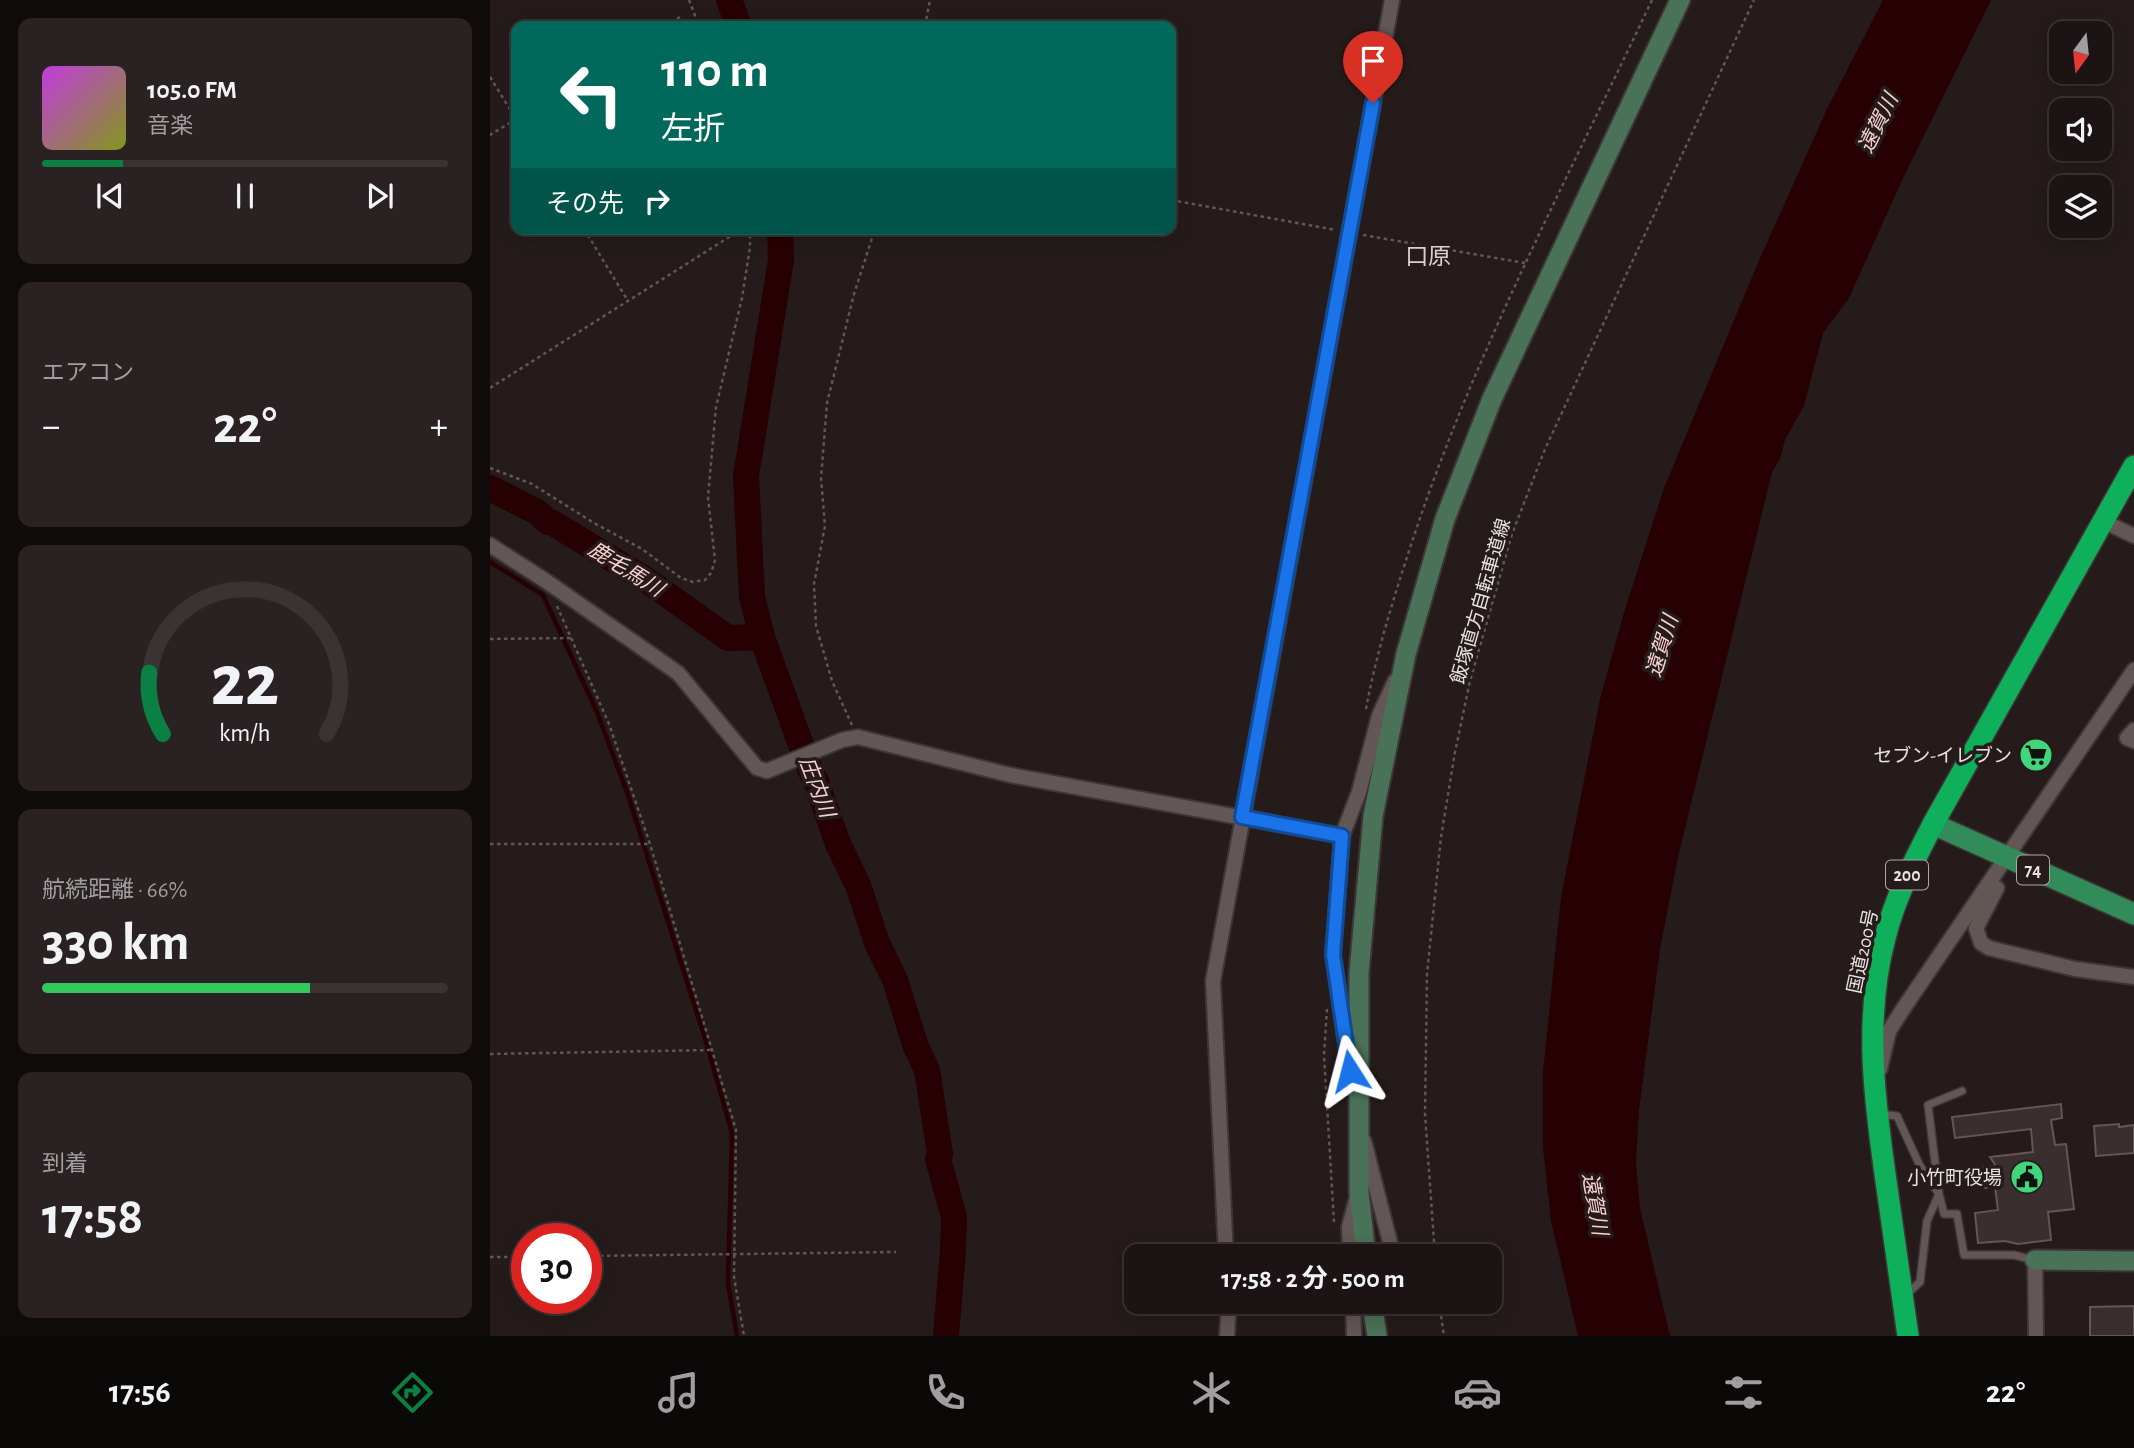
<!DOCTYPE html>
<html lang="ja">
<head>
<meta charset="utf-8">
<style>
  :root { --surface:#1c1414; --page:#292122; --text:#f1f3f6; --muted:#a09ea0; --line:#3a3334; --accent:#0b8043 }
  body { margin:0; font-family:"Alegreya Sans","Noto Sans JP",sans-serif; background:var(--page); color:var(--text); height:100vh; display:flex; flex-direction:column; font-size:26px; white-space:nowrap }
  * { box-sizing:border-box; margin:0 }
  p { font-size:23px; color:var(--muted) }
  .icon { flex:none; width:38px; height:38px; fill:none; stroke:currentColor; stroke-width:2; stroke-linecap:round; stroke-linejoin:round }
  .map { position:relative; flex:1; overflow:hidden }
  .side { display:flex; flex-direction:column; gap:18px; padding:18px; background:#0f0b0b; width:490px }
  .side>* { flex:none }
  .guide { position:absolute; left:21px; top:21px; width:665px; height:214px; border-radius:14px; box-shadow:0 4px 18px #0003,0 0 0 2px var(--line); background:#00695c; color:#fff; overflow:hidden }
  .needle { width:46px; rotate:195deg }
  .controls { position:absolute; left:1559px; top:21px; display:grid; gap:14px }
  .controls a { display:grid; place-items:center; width:63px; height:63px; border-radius:14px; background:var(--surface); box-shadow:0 4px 18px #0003,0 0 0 2px var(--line); font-size:35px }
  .speed { position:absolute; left:21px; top:1223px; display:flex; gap:14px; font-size:35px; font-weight:700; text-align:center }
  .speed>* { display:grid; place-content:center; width:91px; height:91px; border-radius:50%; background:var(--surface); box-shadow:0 4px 18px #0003,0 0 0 2px var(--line); line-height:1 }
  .speed .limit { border:10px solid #d22; background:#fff; color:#111 }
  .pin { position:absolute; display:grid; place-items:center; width:60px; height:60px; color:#fff; margin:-72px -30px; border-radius:50% 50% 50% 0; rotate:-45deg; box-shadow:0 0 7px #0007 }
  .pin .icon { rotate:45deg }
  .me { position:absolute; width:77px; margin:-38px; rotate:351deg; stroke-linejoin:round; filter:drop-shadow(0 0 5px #0008) }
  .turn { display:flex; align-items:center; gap:24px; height:147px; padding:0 35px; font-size:32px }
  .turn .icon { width:91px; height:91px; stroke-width:2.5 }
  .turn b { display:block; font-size:49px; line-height:60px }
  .then { display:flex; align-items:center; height:66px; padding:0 35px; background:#0003; gap:14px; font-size:26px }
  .big { font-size:52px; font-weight:700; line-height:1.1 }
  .side .widget { flex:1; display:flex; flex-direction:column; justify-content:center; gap:10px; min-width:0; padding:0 24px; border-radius:14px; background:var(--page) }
  .side .dial { align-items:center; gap:0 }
  .dial svg { height:182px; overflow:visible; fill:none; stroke:var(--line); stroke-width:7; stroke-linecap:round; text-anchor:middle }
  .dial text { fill:var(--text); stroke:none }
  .song { display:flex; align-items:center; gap:21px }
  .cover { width:84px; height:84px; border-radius:10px; background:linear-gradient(135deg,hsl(290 70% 55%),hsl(70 70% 35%)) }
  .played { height:7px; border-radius:4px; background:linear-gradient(90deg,var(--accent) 20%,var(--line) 20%) }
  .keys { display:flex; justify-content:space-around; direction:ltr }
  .heat { display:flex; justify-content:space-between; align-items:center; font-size:38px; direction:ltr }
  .charge { height:10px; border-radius:5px; background:linear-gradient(90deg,#34c759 66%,var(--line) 0) }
  .trip { position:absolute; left:634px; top:1244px; width:378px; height:70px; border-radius:14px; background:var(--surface); box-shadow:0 4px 18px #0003,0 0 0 2px var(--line); font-weight:700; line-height:70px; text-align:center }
  .tabs { display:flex; height:112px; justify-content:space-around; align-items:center; background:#0b0808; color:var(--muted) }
  .tabs .icon { width:49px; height:49px }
  .tabs .on { color:var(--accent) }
  .tabs b { font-size:32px; color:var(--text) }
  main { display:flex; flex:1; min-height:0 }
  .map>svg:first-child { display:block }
  .water { fill:#270003 }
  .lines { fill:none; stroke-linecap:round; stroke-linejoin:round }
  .stream { stroke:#270003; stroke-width:4.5 }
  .river { stroke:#270003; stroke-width:26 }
  .building { fill:#392f2e; stroke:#635655; stroke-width:2 }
  .lane-casing { stroke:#3e3636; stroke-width:10 }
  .street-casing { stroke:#3e3636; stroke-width:18 }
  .secondary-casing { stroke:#3e3636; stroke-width:23 }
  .primary-casing { stroke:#3e3636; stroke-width:24 }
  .highway-casing { stroke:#3e3636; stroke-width:24 }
  .path { stroke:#605757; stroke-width:2.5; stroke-dasharray:3.5 3.5; stroke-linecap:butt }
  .lane { stroke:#635756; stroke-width:7 }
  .street { stroke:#635756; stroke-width:14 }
  .secondary { stroke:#4a7258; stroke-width:19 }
  .primary { stroke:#318c5a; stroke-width:21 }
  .highway { stroke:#0fb05c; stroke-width:21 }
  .route-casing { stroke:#114b97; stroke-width:18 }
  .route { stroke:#1a73e8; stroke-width:12 }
  .labels { text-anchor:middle; stroke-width:7; stroke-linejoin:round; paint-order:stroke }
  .shield { fill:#251b1b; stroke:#afa6a6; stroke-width:2 }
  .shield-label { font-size:18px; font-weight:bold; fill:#eae2e2 }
  .street-label { font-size:19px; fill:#eae2e2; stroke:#251b1b }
  .poi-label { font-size:19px; fill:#eae2e2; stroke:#251b1b; text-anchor:end }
  .water-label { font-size:21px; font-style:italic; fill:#fad1ce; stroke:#251b1b }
  .quarter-label { font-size:23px; fill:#ddcfce; stroke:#251b1b }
</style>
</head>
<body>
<main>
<section class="side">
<div class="widget">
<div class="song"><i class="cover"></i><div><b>105.0 FM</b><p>音楽</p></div></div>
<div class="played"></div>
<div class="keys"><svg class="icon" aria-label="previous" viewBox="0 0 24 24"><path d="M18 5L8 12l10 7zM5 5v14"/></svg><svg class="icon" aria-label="pause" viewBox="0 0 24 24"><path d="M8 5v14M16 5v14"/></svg><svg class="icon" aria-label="next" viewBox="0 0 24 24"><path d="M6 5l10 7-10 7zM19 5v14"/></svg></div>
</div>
<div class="widget"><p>エアコン</p>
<div class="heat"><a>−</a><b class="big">22°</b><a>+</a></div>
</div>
<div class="widget dial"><svg viewBox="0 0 100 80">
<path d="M14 69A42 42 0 1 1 86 69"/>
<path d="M14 69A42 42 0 0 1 8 42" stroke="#0b8043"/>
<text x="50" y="56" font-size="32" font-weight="700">22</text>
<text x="50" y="72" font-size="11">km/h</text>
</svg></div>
<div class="widget"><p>航続距離 · 66%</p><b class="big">330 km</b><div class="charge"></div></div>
<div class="widget"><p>到着</p><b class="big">17:58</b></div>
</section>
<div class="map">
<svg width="1644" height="1336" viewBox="0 0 1644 1336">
  <rect width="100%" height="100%" fill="#251b1b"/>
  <path class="water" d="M1393,0h108l-87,176 -55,122 -26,35 -19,73 -19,34 -5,19 -8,13 -94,385 -18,92 -21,161 -3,53 4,45 30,128h-92l-27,-115 -8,-73v-76l18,-175 39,-198 25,-90 39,-121 93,-223 70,-156z"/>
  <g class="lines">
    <path class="stream" d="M0,562l53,33 54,117 31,83 79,250 25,88 -4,150 9,53"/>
    <path class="river" d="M239,0l10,26
      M290,229l1,31 -35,216 6,121 10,40 47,130 7,14 22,63 20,41 19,58 18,37 21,67 11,23 13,84 -2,5 16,58 -1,33 -7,86
      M0,488l47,24 11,10h3l94,57 83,59 34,-1"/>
  </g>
  <path class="building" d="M1571,1104l1,14 -11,2 4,25 11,-1 8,65 -26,3 3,28 -33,4 -13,-3 -27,2 -3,-30 23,-3 -3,-23 -11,1 -2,-21 14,-1 -6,-9 43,-5 -2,-23 -76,9 -3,-21z
    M1629,1124v3l15,-2v28l-38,3 -2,-30z
    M1644,1306v30h-44v-29z"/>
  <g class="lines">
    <defs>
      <path id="lane" d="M1472,1091l-34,14 11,89 5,20h13l7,41h50l20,5
        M1390,1114l17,2 23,50 19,28 -12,27 -7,61 -14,13"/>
      <path id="street" d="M1613,521l31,15
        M0,545l56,36 132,92 79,95 10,3 75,-31 16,-3 152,38 332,61
        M1644,730l-7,8 7,3
        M1507,888l-21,40 5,15 8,5 86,21 59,8
        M1390,1069l9,-38 14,-22 231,-339
        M862,1084l-19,-129 9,-119 17,-44 20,-76 16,-35
        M874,1141l28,109 6,6
        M736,1256l-13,-275 179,-981
        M860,1256l-1,-29 8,-30
        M1545,1260l1,76
        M863,1302l1,34
        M737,1336l2,-34"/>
      <path id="secondary" d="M876,1256l-7,-64v-219l14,-157 33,-162 39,-135 47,-120 188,-399
        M1545,1260l99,1
        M882,1302l5,34"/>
      <path id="primary" d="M1443,824l201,90"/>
      <path id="highway" d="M1418,1336c-7,-50 -14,-99 -21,-148 -12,-83 -24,-168 -2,-250 10,-41 29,-77 48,-114l201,-358"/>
    </defs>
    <use href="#lane" class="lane-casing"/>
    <use href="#street" class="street-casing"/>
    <use href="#secondary" class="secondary-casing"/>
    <use href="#primary" class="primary-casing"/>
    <use href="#highway" class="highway-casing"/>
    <path class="path" d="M199,0l10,26
      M175,26l15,-9
      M435,26l5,-26
      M0,77l26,42 -26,16
      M681,200l165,30
      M94,229l44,72
      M873,235l162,28
      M0,388l244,-154
      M0,468l42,16 62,39 48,26 39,29 12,4 12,-2 6,-7 4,-13 -7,-63 8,-90 26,-109 8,-51v-18
      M67,606l52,118 41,120 86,286 -2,147 10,59
      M0,639l81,-1
      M876,709c10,-54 26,-106 43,-158 62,-192 157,-369 243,-551
      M362,725l-20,-44 -16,-55 -2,-42 11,-58 -4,-48 6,-75 27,-109 21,-65
      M0,844h160
      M837,1009l-3,46 10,167
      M0,1054l223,-4
      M96,1256l310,-4
      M945,1256l-10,-142 2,-140 14,-137 14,-85 15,-71 42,-147 33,-85 209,-449
      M0,1257h37
      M949,1302l5,34"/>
    <use href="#lane" class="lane"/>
    <use href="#street" class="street"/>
    <use href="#secondary" class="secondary"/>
    <use href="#primary" class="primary"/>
    <use href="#highway" class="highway"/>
  </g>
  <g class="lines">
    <defs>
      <path id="route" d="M860,1071l-17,-116 9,-119 -100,-19 131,-714"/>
    </defs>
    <use href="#route" class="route-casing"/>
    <use href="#route" class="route"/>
  </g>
  <defs>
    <symbol id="supermarket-disc" viewBox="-11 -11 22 22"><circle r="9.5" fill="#40d77c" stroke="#251b1b"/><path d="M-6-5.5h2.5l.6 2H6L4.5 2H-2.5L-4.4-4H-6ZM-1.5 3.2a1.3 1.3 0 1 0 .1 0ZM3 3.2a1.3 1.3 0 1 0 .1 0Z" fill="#111"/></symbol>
    <symbol id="civic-disc" viewBox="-11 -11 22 22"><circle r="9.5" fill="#40d77c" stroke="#251b1b"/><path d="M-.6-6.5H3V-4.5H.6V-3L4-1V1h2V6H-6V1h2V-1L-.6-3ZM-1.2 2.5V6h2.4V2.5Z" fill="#111"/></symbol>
  </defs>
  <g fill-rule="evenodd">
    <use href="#supermarket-disc" x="1527" y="736" width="38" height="38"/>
    <use href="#civic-disc" x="1518" y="1158" width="38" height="38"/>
  </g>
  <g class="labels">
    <g class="shield">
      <rect x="1527" y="855.5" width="32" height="29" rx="5"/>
      <rect x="1396" y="860.5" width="42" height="29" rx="5"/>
    </g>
    <g class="shield-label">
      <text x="1543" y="876">74</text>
      <text x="1417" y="881">200</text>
    </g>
    <g class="street-label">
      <text transform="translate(990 601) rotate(-74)" y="7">飯塚直方自転車道線</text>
      <text transform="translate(1372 951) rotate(-78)" y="7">国道200号</text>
    </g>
    <g class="poi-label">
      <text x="1522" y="762">セブン-イレブン</text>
      <text x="1512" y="1184">小竹町役場</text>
    </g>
    <g class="water-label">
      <text transform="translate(1388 123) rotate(-64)" y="7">遠賀川</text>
      <text transform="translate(136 569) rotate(32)" y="7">鹿毛馬川</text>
      <text transform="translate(1172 646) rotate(-73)" y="7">遠賀川</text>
      <text transform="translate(327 787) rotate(69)" y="7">庄内川</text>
      <text transform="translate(1105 1204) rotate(80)" y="7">遠賀川</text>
    </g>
    <g class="quarter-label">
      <text x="938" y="264">口原</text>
    </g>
  </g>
</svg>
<div class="controls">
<a><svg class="needle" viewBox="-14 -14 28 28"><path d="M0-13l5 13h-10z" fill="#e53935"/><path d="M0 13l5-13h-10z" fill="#a09ea0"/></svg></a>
<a><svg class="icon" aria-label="sound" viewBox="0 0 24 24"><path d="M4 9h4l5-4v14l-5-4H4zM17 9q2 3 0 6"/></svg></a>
<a><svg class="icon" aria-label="layers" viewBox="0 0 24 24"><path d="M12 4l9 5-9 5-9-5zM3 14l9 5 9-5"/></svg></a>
</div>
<div class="speed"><div class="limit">30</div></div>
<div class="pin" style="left:883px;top:103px;background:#d93025"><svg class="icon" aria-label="arrive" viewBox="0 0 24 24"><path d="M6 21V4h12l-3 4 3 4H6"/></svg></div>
<svg class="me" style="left:860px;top:1071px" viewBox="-20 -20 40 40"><path d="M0-17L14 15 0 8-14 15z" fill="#1a73e8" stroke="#fff" stroke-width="4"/></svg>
<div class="trip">17:58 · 2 分 · 500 m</div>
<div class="guide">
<div class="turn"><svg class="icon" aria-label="left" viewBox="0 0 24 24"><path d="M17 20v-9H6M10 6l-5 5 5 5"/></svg><div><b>110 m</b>左折</div></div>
<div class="then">その先<svg class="icon" aria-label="right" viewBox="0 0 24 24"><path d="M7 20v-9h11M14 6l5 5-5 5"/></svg></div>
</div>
</div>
</main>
<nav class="tabs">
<b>17:56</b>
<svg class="icon on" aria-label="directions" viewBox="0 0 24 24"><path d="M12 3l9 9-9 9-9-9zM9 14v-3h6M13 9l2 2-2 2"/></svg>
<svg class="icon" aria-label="music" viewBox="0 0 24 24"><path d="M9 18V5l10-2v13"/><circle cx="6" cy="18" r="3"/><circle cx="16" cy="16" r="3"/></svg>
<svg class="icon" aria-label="phone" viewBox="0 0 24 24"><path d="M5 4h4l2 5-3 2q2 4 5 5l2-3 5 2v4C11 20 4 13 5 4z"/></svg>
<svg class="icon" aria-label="climate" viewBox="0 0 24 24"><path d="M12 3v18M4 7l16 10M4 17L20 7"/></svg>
<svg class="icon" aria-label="car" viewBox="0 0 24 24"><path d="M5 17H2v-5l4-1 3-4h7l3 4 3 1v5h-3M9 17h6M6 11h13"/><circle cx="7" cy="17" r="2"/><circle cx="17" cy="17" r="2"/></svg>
<svg class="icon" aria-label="filters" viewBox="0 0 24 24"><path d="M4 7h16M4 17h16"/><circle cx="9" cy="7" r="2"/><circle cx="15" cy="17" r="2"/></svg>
<b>22°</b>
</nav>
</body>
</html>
